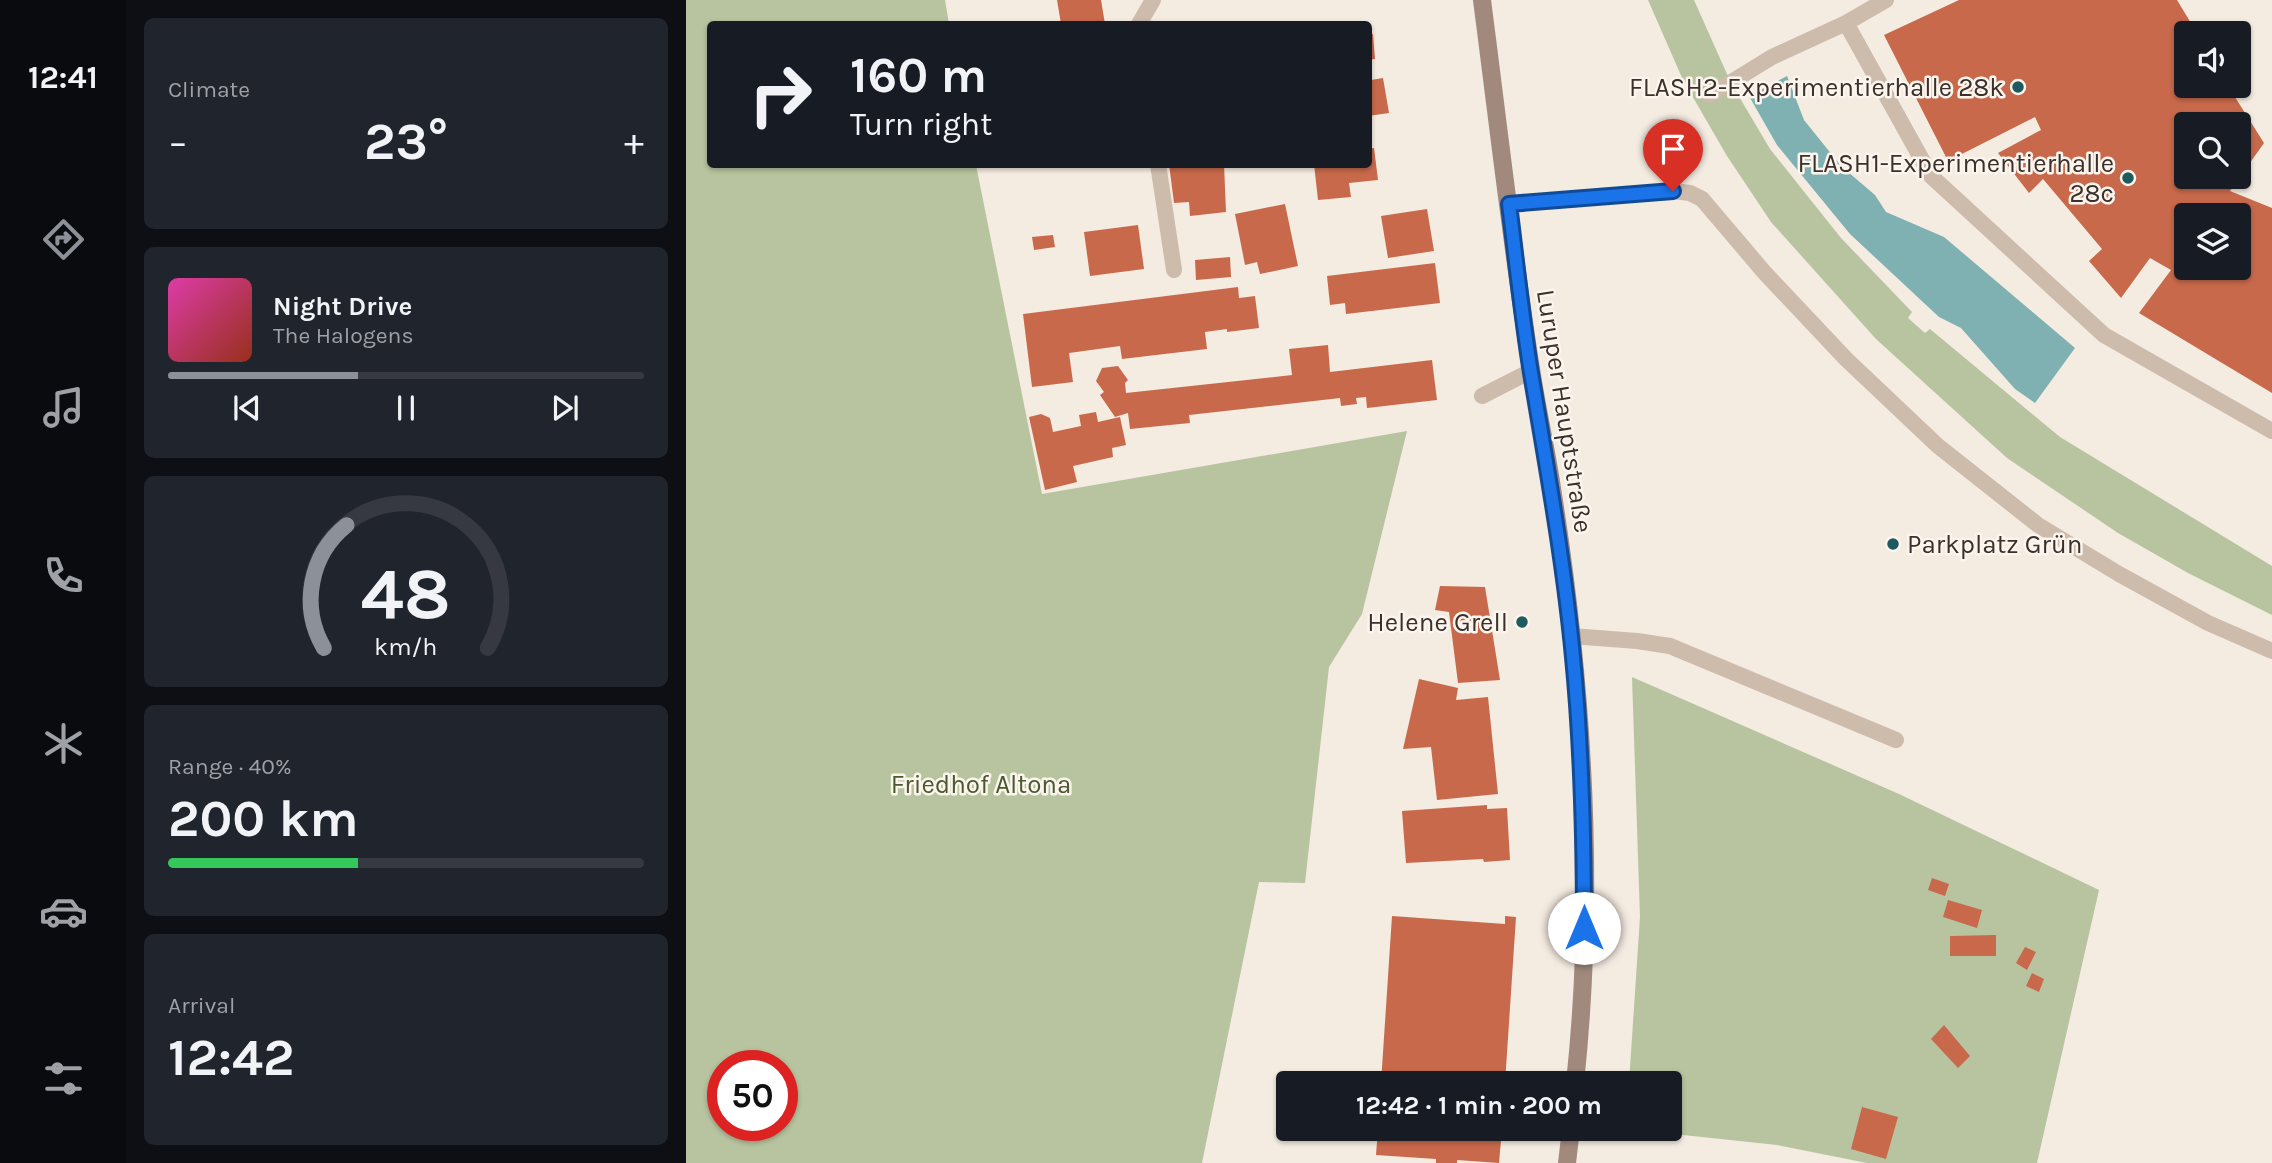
<!DOCTYPE html>
<html lang="en">
<head>
<meta charset="utf-8">
<style>
  :root { --surface:#171b24; --page:#20242c; --text:#f1f3f6; --muted:#9ea1a6; --line:#363941; --accent:#8c9099 }
  body { margin:0; font-family:Karla,sans-serif; background:var(--page); color:var(--text); height:100vh; display:flex; flex-direction:column; font-size:26px; white-space:nowrap }
  * { box-sizing:border-box; margin:0 }
  p { font-size:23px; color:var(--muted) }
  .icon { flex:none; width:38px; height:38px; fill:none; stroke:currentColor; stroke-width:2; stroke-linecap:round; stroke-linejoin:round }
  .map { position:relative; flex:1; overflow:hidden }
  .details { display:flex; flex-direction:column; gap:18px; padding:18px; background:#0d0f14; width:560px }
  .details>* { flex:none }
  .hud { position:absolute; left:21px; top:21px; width:665px; height:147px; border-radius:7px; box-shadow:0 2px 5px #0004; background:#171b24; color:var(--text); overflow:hidden }
  .tools { position:absolute; left:1488px; top:21px; display:grid; gap:14px }
  .tools a { display:grid; place-items:center; width:77px; height:77px; border-radius:7px; background:var(--surface); box-shadow:0 2px 5px #0004; font-size:35px }
  .speed { position:absolute; left:21px; top:1050px; display:flex; gap:14px; font-size:35px; font-weight:700; text-align:center }
  .speed>* { display:grid; place-content:center; width:91px; height:91px; border-radius:50%; background:var(--surface); box-shadow:0 2px 5px #0004; line-height:1 }
  .speed .limit { border:10px solid #d22; background:#fff; color:#111 }
  .pin { position:absolute; display:grid; place-items:center; width:60px; height:60px; color:#fff; margin:-72px -30px; border-radius:50% 50% 50% 0; rotate:-45deg; box-shadow:0 0 7px #0007 }
  .pin .icon { rotate:45deg }
  .me { position:absolute; width:77px; margin:-38px; rotate:0deg; stroke-linejoin:round; filter:drop-shadow(0 0 5px #0008) }
  .turn { display:flex; align-items:center; gap:24px; height:147px; padding:0 28px; font-size:32px }
  .turn .icon { width:91px; height:91px; stroke-width:2.5 }
  .turn b { display:block; font-size:49px; line-height:60px }
  .big { font-size:52px; font-weight:700; line-height:1.1 }
  .details .card { flex:1; display:flex; flex-direction:column; justify-content:center; gap:10px; min-width:0; padding:0 24px; border-radius:10px; background:var(--page) }
  .details .dial { align-items:center; gap:0 }
  .dial svg { height:182px; overflow:visible; fill:none; stroke:var(--line); stroke-width:7; stroke-linecap:round; text-anchor:middle }
  .dial text { fill:var(--text); stroke:none }
  .song { display:flex; align-items:center; gap:21px }
  .cover { width:84px; height:84px; border-radius:10px; background:linear-gradient(135deg,hsl(320 70% 55%),hsl(10 70% 35%)) }
  .played { height:7px; border-radius:4px; background:linear-gradient(90deg,var(--accent) 40%,var(--line) 40%) }
  .keys { display:flex; justify-content:space-around; direction:ltr }
  .heat { display:flex; justify-content:space-between; align-items:center; font-size:38px; direction:ltr }
  .charge { height:10px; border-radius:5px; background:linear-gradient(90deg,#34c759 40%,var(--line) 0) }
  .trip { position:absolute; left:590px; top:1071px; width:406px; height:70px; border-radius:7px; background:var(--surface); box-shadow:0 2px 5px #0004; font-weight:700; line-height:70px; text-align:center }
  main { display:flex; flex:1; min-height:0 }
  .tab-bar { display:flex; flex-direction:column; width:126px; justify-content:space-around; align-items:center; background:#090b0e; color:var(--muted) }
  .tab-bar .icon { width:49px; height:49px }
  .tab-bar .on { color:var(--accent) }
  .tab-bar b { font-size:32px; color:var(--text) }
  .map>svg:first-child { display:block }
  .green { fill:#b8c4a0; fill-rule:evenodd }
  .water { fill:#7fb0b2 }
  .building { fill:#c8694b; fill-rule:evenodd }
  .lines { fill:none; stroke-linecap:round; stroke-linejoin:round }
  .lane { stroke:#cdbbac; stroke-width:16 }
  .secondary { stroke:#a18a7d; stroke-width:18 }
  .route-casing { stroke:#114b97; stroke-width:18 }
  .route { stroke:#1a73e8; stroke-width:12 }
  .poi-dot { fill:#1f5a5e; stroke:#fbf5ee; stroke-width:2.5 }
  .labels { text-anchor:middle; stroke-width:5; stroke-linejoin:round; paint-order:stroke }
  .poi-label { font-size:26px; fill:#3b302b; stroke:#fbf5ee; text-anchor:end }
  .street-label { font-size:26px; fill:#3b302b; stroke:#fbf5ee }
  .park-label { font-size:26px; fill:#4a5a2e; stroke:#fbf5ee }
</style>
</head>
<body>
<main>
<nav class="tab-bar">
<b>12:41</b>
<svg class="icon on" aria-label="directions" viewBox="0 0 24 24"><path d="M12 3l9 9-9 9-9-9zM9 14v-3h6M13 9l2 2-2 2"/></svg>
<svg class="icon" aria-label="music" viewBox="0 0 24 24"><path d="M9 18V5l10-2v13"/><circle cx="6" cy="18" r="3"/><circle cx="16" cy="16" r="3"/></svg>
<svg class="icon" aria-label="phone" viewBox="0 0 24 24"><path d="M5 4h4l2 5-3 2q2 4 5 5l2-3 5 2v4C11 20 4 13 5 4z"/></svg>
<svg class="icon" aria-label="climate" viewBox="0 0 24 24"><path d="M12 3v18M4 7l16 10M4 17L20 7"/></svg>
<svg class="icon" aria-label="car" viewBox="0 0 24 24"><path d="M5 17H2v-5l4-1 3-4h7l3 4 3 1v5h-3M9 17h6M6 11h13"/><circle cx="7" cy="17" r="2"/><circle cx="17" cy="17" r="2"/></svg>
<svg class="icon" aria-label="filters" viewBox="0 0 24 24"><path d="M4 7h16M4 17h16"/><circle cx="9" cy="7" r="2"/><circle cx="15" cy="17" r="2"/></svg>
</nav>
<section class="details">
<div class="card"><p>Climate</p>
<div class="heat"><a>−</a><b class="big">23°</b><a>+</a></div>
</div>
<div class="card">
<div class="song"><i class="cover"></i><div><b>Night Drive</b><p>The Halogens</p></div></div>
<div class="played"></div>
<div class="keys"><svg class="icon" aria-label="previous" viewBox="0 0 24 24"><path d="M18 5L8 12l10 7zM5 5v14"/></svg><svg class="icon" aria-label="pause" viewBox="0 0 24 24"><path d="M8 5v14M16 5v14"/></svg><svg class="icon" aria-label="next" viewBox="0 0 24 24"><path d="M6 5l10 7-10 7zM19 5v14"/></svg></div>
</div>
<div class="card dial"><svg viewBox="0 0 100 80">
<path d="M14 69A42 42 0 1 1 86 69"/>
<path d="M14 69A42 42 0 0 1 24 15" stroke="#8c9099"/>
<text x="50" y="56" font-size="32" font-weight="700">48</text>
<text x="50" y="72" font-size="11">km/h</text>
</svg></div>
<div class="card"><p>Range · 40%</p><b class="big">200 km</b><div class="charge"></div></div>
<div class="card"><p>Arrival</p><b class="big">12:42</b></div>
</section>
<div class="map">
<svg width="1586" height="1163" viewBox="0 0 1586 1163">
  <rect width="100%" height="100%" fill="#f4ebe1"/>
  <path class="green" d="M0,0h259l4,24h-239v140l266,1 66,329 365,-63 -45,183 -33,53 -24,216 -46,-1 -57,281h-516zM37,1066h59v59h-59z
    M962,0h46l37,83 39,66 71,89 71,74 -4,6 17,15 5,-4 130,108 212,129v49l-84,-42 -70,-40 -111,-75 -131,-119 -105,-117 -44,-66 -44,-76z
    M946,677l267,117 200,96 -62,273h-170l-90,-18 -150,-16h43v-46h-41l11,-166z"/>
  <path class="water" d="M1101,76l17,44 37,46 34,29 11,17 58,25 131,111 -40,55 -20,-14 -54,-61 -22,-11 -89,-83 -73,-89 -28,-49z"/>
  <path class="building" d="M371,0h44l4,24h-44z
    M1273,0h218l20,33h-11v53h42l36,57 -34,48 42,17v185l-133,-80 32,-43 -21,-12 -29,40 -32,-37 13,-12 -59,-70 -14,14 -31,-40 43,-23 -6,-13 -87,44 -64,-126zM1500,124h52v53h-52zM1500,215h52v53h-52z
    M687,34l2,25 -7,1v-25z
    M682,73l3,7 12,-2 6,35 -21,3z
    M688,148l4,32 -29,3 2,14 -33,3 -4,-36h54v-15z
    M483,164h55l2,48 -36,4 -1,-14 -15,1z
    M599,204l13,62 -38,8 -3,-12 -12,3 -10,-51z
    M741,209l7,42 -46,7 -7,-42z
    M452,225l6,44 -54,7 -6,-44z
    M367,235l2,12 -21,3 -2,-13z
    M544,257l1,20 -35,3 -1,-20z
    M749,263l5,40 -94,11 -1,-11 -15,2 -3,-29z
    M552,287l1,11 16,-2 4,32 -32,4v-3l-22,3 2,17 -85,10 -2,-13 -51,7 4,29 -41,5 -9,-73z
    M642,345l2,27 102,-12 5,40 -70,8 -1,-11 -10,1 1,6 -16,2 -1,-8 -151,17 1,8 -60,6 -2,-16 -13,4 -15,-22 4,-3 -8,-11 6,-13 16,-2 10,14 -3,3 1,10 166,-18 -3,-26z
    M410,412l2,10 22,-5 6,28 -14,3 1,9 -40,9 4,16 -32,8 -16,-73 12,-3 9,4 3,14 28,-6 -2,-11z
    M754,586l45,1 15,93 -42,3 -9,-71 -14,-2z
    M733,679l39,9 -2,12 32,-3 10,97 -61,6 -6,-53 -28,2z
    M801,805v4l20,-1 3,52 -26,2 -1,-3 -77,4 -4,-52z
    M1246,878l17,6 -4,12 -17,-6z
    M1262,900l34,10 -5,18 -34,-11z
    M706,916l113,8v-8l11,1 -11,166h-124z
    M1310,935v21h-46v-20z
    M1339,947l11,5 -9,18 -11,-7z
    M1346,973l12,6 -5,13 -13,-6z
    M1258,1025l26,31 -12,12 -27,-29z
    M1176,1107l36,10 -12,42 -35,-10z
    M692,1129h124l-3,34 -42,-3v3h-21v-4l-60,-4z"/>
  <g class="lines">
    <path class="lane" d="M1200,0l-40,23 85,153 173,159 168,96
      M453,24l14,-24
      M1024,95l62,-38 74,-34
      M472,164l16,106
      M823,204l164,-13 17,2 12,6 62,73 82,87 92,87 100,79 81,49 89,49 64,28
      M796,396l49,-25
      M885,636l66,5 33,5 226,94"/>
    <path class="secondary" d="M796,0c16,123 30,247 49,369 6,40 15,79 21,119 31,196 44,398 23,595
      M881,1163l4,-34"/>
  </g>
  <g class="lines">
    <defs>
      <path id="route" d="M898,928c0,-90 -2,-180 -11,-271 -9,-95 -26,-189 -42,-284 -9,-56 -15,-113 -22,-169l164,-13"/>
    </defs>
    <use href="#route" class="route-casing"/>
    <use href="#route" class="route"/>
  </g>
  <g class="poi-dot">
    <circle cx="1332" cy="87" r="7"/>
    <circle cx="1442" cy="178" r="7"/>
    <circle cx="1207" cy="544" r="7"/>
    <circle cx="836" cy="622" r="7"/>
  </g>
  <g class="labels">
    <g class="poi-label">
      <text x="1318" y="96">FLASH2-Experimentierhalle 28k</text>
      <text x="1428" y="172">FLASH1-Experimentierhalle<tspan x="1428" dy="30">28c</tspan></text>
      <text x="1221" y="553" text-anchor="start">Parkplatz Grün</text>
      <text x="822" y="631">Helene Grell</text>
    </g>
    <g class="street-label">
      <text transform="translate(879 411) rotate(81)" y="9">Luruper Hauptstraße</text>
    </g>
    <g class="park-label">
      <text x="295" y="793">Friedhof Altona</text>
    </g>
  </g>
</svg>
<div class="tools">
<a><svg class="icon" aria-label="sound" viewBox="0 0 24 24"><path d="M4 9h4l5-4v14l-5-4H4zM17 9q2 3 0 6"/></svg></a>
<a><svg class="icon" aria-label="search" viewBox="0 0 24 24"><circle cx="10" cy="10" r="6"/><path d="M15 15l6 6"/></svg></a>
<a><svg class="icon" aria-label="layers" viewBox="0 0 24 24"><path d="M12 4l9 5-9 5-9-5zM3 14l9 5 9-5"/></svg></a>
</div>
<div class="speed"><div class="limit">50</div></div>
<div class="pin" style="left:987px;top:191px;background:#d93025"><svg class="icon" aria-label="arrive" viewBox="0 0 24 24"><path d="M6 21V4h12l-3 4 3 4H6"/></svg></div>
<svg class="me" style="left:898px;top:928px" viewBox="-20 -20 40 40"><circle r="19" fill="#fff"/><path d="M0-13L10 11 0 6-10 11z" fill="#1a73e8"/></svg>
<div class="trip">12:42 · 1 min · 200 m</div>
<div class="hud">
<div class="turn"><svg class="icon" aria-label="right" viewBox="0 0 24 24"><path d="M7 20v-9h11M14 6l5 5-5 5"/></svg><div><b>160 m</b>Turn right</div></div>
</div>
</div>
</main>
</body>
</html>
